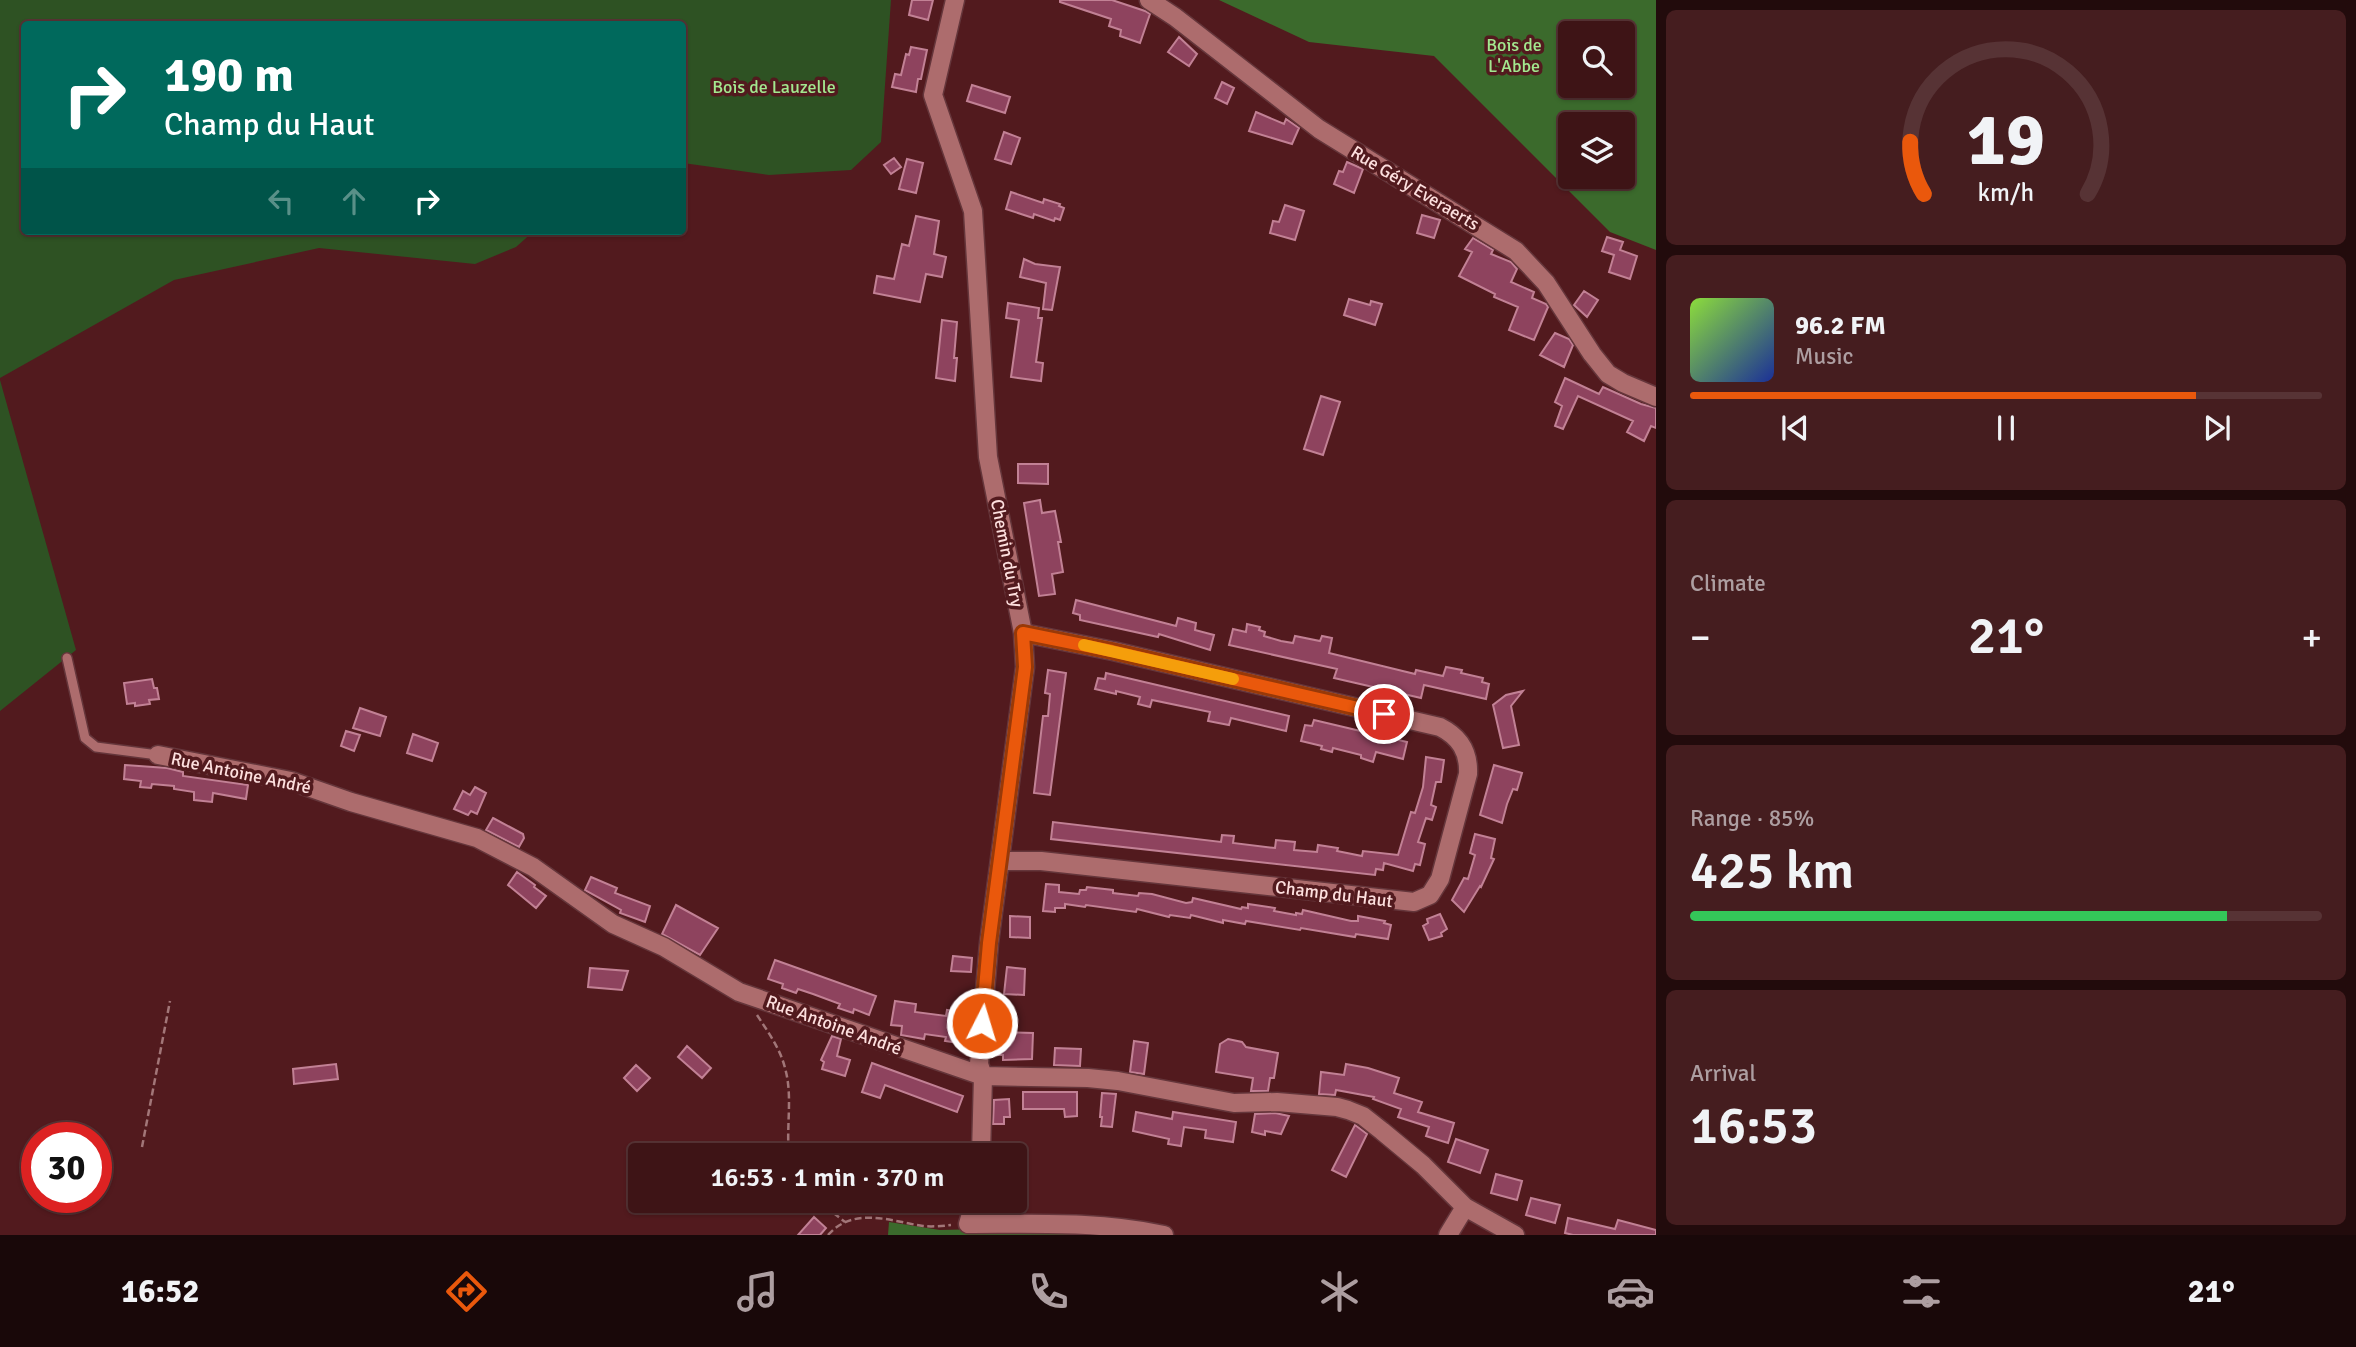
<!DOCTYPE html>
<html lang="en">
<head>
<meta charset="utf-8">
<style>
  :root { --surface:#3e1416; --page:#451d1f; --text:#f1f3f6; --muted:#ad9ea1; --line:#573335; --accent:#ea580c }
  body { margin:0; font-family:Signika,sans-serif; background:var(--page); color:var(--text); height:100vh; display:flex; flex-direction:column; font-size:26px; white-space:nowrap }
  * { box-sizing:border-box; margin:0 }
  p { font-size:23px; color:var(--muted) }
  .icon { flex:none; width:38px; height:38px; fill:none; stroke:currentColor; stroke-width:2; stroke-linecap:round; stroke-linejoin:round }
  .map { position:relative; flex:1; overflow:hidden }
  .side { display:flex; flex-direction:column; gap:10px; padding:10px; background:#220b0c; width:700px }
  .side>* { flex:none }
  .banner { position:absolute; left:21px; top:21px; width:665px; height:214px; border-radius:7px; box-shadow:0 2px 5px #0004,0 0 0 2px var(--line); background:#00695c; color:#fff; overflow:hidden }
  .tools { position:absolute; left:1558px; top:21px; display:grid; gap:14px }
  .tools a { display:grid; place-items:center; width:77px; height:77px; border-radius:7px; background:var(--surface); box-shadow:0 2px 5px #0004,0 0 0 2px var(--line); font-size:35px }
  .speed { position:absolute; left:21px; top:1122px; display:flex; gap:14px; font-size:35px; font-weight:700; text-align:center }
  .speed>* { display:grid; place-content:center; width:91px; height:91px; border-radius:50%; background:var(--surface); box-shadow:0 2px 5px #0004,0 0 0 2px var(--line); line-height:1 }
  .speed .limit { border:10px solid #d22; background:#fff; color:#111 }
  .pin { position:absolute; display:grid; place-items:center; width:60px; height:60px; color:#fff; margin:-30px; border:4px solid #fff; border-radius:50%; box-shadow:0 2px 7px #0007 }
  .me { position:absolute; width:77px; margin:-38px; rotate:5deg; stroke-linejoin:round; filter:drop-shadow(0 0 5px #0008) }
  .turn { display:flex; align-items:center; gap:24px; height:147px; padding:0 28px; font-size:32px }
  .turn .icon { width:91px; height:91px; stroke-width:2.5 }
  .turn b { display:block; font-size:49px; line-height:60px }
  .lanes { display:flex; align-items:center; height:66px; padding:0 28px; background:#0003; justify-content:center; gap:35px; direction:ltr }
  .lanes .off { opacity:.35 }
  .big { font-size:52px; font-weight:600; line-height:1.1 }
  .side .widget { flex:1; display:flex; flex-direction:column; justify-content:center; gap:10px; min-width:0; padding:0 24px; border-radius:10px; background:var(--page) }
  .side .dial { align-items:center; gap:0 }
  .dial svg { height:182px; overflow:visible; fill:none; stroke:var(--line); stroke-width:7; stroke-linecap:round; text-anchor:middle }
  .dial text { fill:var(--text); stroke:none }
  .song { display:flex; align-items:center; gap:21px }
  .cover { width:84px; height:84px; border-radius:10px; background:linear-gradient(135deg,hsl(90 70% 55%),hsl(230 70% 35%)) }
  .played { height:7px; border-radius:4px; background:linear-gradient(90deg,var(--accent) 80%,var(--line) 80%) }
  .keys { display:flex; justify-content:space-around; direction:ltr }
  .heat { display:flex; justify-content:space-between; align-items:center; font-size:38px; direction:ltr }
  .charge { height:10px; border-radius:5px; background:linear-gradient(90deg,#34c759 85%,var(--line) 0) }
  .trip { position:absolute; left:628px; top:1143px; width:399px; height:70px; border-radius:7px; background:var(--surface); box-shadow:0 2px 5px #0004,0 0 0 2px var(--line); font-weight:600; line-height:70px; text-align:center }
  .tabs { display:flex; height:112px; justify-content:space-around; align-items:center; background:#190809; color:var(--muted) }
  .tabs .icon { width:49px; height:49px }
  .tabs .active { color:var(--accent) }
  .tabs b { font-size:32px; color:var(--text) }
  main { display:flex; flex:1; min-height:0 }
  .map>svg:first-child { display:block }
  .green { fill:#2e5223 }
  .forest { fill:#3b6a2c; fill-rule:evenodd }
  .building { fill:#8e435e; stroke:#c28195; stroke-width:2 }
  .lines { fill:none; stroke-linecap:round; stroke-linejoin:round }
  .service-casing { stroke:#65363b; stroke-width:12 }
  .minor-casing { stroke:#65363b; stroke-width:21 }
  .path { stroke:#a27678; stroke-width:2.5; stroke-dasharray:7 3.5; stroke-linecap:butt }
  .service { stroke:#ad6c6d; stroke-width:9 }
  .minor { stroke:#ad6c6d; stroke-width:18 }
  .route-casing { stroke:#983908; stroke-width:18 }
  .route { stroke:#ea580c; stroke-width:12 }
  .slow { stroke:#f59e0b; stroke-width:12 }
  .labels { text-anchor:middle; stroke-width:7; stroke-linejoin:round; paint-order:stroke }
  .park-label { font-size:18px; fill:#a3e88f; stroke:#521a1e }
  .street-label { font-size:18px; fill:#fddfde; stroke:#521a1e }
</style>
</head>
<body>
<main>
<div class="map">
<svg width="1656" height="1235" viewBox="0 0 1656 1235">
  <rect width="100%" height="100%" fill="#521a1e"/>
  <path class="green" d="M0,0h891l-10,142 -30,28 -82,5 -86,-12 -1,-139h-658v207h510l-18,16 -41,17 -156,-16 -145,32 -174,98z
    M0,380l76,270 -76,61z"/>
  <path class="forest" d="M1219,0h437v250l-46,-18 -176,-176 -125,-14zM1570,33h52v53h-52zM1570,124h52v53h-52z
    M889,1222l51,8 42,-1 157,6h-251z"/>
  <path class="building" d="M912,0h21l-5,20 -19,-5z
    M1060,0h52l33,11 5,3 -10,29 -20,-7 1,-6 -12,-4 2,-7 -51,-17z
    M1179,37l18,17 -8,12 -21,-14z
    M911,47l16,3 -6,29h-3l-2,13 -24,-5 3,-13 6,1 5,-21 3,1z
    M1222,82l12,6 -7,16 -12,-6z
    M972,85l38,12 -5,16 -38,-12z
    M1256,112l28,12 2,-5 13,9 -7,16 -43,-13z
    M1004,132l16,6 -9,26 -16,-5z
    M894,158l7,9 -10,7 -7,-9z
    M907,159l16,4 -7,30 -17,-4z
    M1347,162l16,7 -9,24 -20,-9 5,-13 4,1z
    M1011,192l32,11 1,-4 16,5 -1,2 5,2 -4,12 -5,-2 -1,3 -20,-7 -1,4 -27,-9z
    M1285,205l19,6 -9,29 -25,-7 3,-12 6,1z
    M1422,215l18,5 -6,18 -17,-5z
    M916,216l23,5 -5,33 12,3 -4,20 -16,-3 -6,28 -46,-9 3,-17 17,3 8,-35 7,2z
    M1607,237l16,5 -3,8 17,6 -7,23 -21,-7 5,-17 -12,-4z
    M1473,238l20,12 -2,4 20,8 6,7 -6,13 23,10 -2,6 14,6 2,3 -14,33 -25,-10 9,-23 -24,-10 1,-3 -36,-18 13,-24 -7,-3z
    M1024,259l11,5 25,3 -8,43 -9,-1 3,-26 -26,-6z
    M1584,291l14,9 -11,17 -13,-12z
    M1349,299l21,6 1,-4 11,3 -7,21 -31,-10z
    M1008,303l31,5 -1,10h4l-6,44 7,1 -2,18 -30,-4 8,-57 -13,-2z
    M942,320l15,2 -3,36h3l-2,23 -19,-3z
    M1555,333l14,6 4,6 -9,22 -24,-12z
    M1565,378l34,16 4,-7 38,17 15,4v20l-5,-2 -7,15 -17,-9 6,-11 -55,-25 -15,33 -8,-3 7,-20 -7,-4z
    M1321,396l19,6 -17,53 -19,-6z
    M1018,464h30v20l-30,-1z
    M1040,500l2,13 13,-2 6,31h-3l5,30 -11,2 3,20 -16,2 -15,-93z
    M1076,600l100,26 2,-8 18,5 -1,7 19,5 -4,15 -51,-16 -1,3 -78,-17v-5l-7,-2z
    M1247,624l13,3 -1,3 6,2 -1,4 17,5 12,2 2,-7 25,5 2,-5 10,2 -3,15 86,21 1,-4 27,6 3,-9 16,3 -1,3 22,5 -1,4 7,2 -3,15 -62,-14 -3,13 -87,-20 3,-9 -108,-24 4,-16 13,3z
    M1048,670l18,3 -16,122 -16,-2 9,-77h5l2,-22 -5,-1z
    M1106,673l183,43 -3,15 -55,-13 -2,7 -21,-4 2,-9 -58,-12 -2,7 -12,-3 2,-7 -24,-6v3l-21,-5 3,-11 7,1z
    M152,679l2,9h3l2,11 -10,1 1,4 -15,2v-3l-8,1 -3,-21z
    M1523,691l-12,15 8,39 -16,3 -10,-43 13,-10z
    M360,708l26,9 -6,19 -27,-8z
    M1314,720l93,22 -4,17 -27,-7 -3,10 -12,-4v-3l-28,-7 -1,4 -11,-3 1,-3 -21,-5 4,-16 7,1z
    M346,731l14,4 -6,16 -13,-5z
    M413,734l25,9 -6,18 -25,-8z
    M1426,757l18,3 -3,22h-5l-5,23 5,2 -4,13 -6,-2 -8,24 7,2 -5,21 -5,-1 -2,7 -29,-8 -1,7 -7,-1 -1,6 -324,-36 2,-17 168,20 1,-7 12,1 -1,7 42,5 1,-8 19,2 -1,8 23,2 1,-7 20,3 -1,3 25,5 1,-5 35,4 13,-43 4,1 8,-26z
    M125,765l42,3 16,4v4l65,9 -2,14 -33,-6 -1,9 -18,-2v-8l-20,-3v-3l-22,-2 -1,4 -11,-1 1,-6 -17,-2z
    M1494,765l28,8 -5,17 -4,-1 -6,15 -5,19 -22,-8z
    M475,787l11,6 -9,21 -6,-3 -3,4 -14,-6 9,-18 7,4z
    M493,818l30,16 1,4 -5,9 -33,-17z
    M1475,834l20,5 -4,19 3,1 -13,28 -1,-1 -16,26 -12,-12 12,-22 4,1 7,-24 -5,-2z
    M517,872l18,13 -1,2 12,9 -10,12 -28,-23z
    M591,877l26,11 -2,5 35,13 -5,16 -25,-9 1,-3 -36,-20z
    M1046,884l13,1v7l20,2 1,-4h6l1,-3 26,3v3l25,3 1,-3 13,1 34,9 6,-1 1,-4 48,11 1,-2 6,1v-4l27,4 -1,3 22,4v-2l6,1 1,-4 48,11h7v-5l27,5 -1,2 7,2 -3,14 -32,-5 -1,3 -54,-9 -1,2 -54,-9 -1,3 -22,-4v3l-32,-8 -1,3 -20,-3 -1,2 -32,-8 -1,3 -50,-7 -1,2 -20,-3v4h-10v4l-12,-1z
    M676,905l42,23 -18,27 -38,-21z
    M1440,914l7,15 -6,4 1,3 -13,4 -6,-14 5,-3 -1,-4z
    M1010,916l20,1v21l-20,-1z
    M953,956l19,2 -1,14 -20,-1z
    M775,960l101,36 -7,19 -15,-6 -1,4 -15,-5 2,-4 -27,-10 -15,-5 -2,4 -14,-5 1,-4 -15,-5z
    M1007,967l18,2 -1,26 -20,-1z
    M590,968l38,3 -6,19 -34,-3z
    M895,1001l21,3 -1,8 31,4 1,-6 18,3 -3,23 -2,1 -1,6 -14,-2 1,-4 -21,-3 -1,5 -23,-4 1,-9 -11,-1z
    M1005,1032l28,1 -1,26 -29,1v-5h-10v-21z
    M832,1036l9,3 -4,17 13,4 -5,16 -23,-7 2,-7 -3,-2z
    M1228,1039l14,3 4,5 32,6 -4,25h-4l-2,13h-17l2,-13 -37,-6 4,-28z
    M1134,1041l14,2 -4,31 -14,-2z
    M687,1046l24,22 -9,10 -24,-21z
    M1055,1048l26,1 -1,17 -26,-1z
    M872,1063l91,33 -6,16 -72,-27 -5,13 -18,-6z
    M336,1064l2,15 -44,5 -1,-15z
    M1346,1064l22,4 31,10 -5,15 28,9 -4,10 36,11 -6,20 -22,-7 3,-9 -31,-10 3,-8 -28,-10 1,-2 -38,-7 -1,5 -16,-1 2,-22 23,3z
    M636,1065l14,13 -13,13 -13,-13z
    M1023,1092h54v24l-12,1 -1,-8h-41z
    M1102,1093l14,1 -4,33 -11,-1 1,-9h-2z
    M1009,1099l1,18h-6v7h-11l1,-24z
    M1136,1112l36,7 1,-7 63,10 -3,20 -28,-4 1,-8 -22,-3 -3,19 -13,-2 1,-5 -36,-8z
    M1275,1113l14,3 -8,18 -16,-3v4l-13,-3 3,-18z
    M1355,1125l12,9 -21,43 -14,-7z
    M1456,1139l32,11 -8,23 -32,-11z
    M1496,1174l26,7 -5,19 -26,-7z
    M1531,1198l29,7 -5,18 -29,-8z
    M814,1217l12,11 -6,7h-22z
    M1568,1218l47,11 3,-9 38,10v5h-83l-8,-2z"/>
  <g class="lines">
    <defs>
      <path id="service" d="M67,658l18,80 11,9 62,8"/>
      <path id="minor" d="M955,0l-22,95 40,116 15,246 35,176 2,34 -36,276 -5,60 -5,61 4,12 -2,79
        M1149,0l26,17 144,112 197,122 30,32 46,71 16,20 15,9 33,14
        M158,755l133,26 60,21 126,36 56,29 80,57 51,23 75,45 244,84 105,2 30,3 116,22 43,-1 60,5 11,3 15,6 19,15 41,34 42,42 50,28
        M1001,861h40l373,41 16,-7 10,-16 28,-105c1,-22 -8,-37 -28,-47l-327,-76 -90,-18
        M975,1200l-7,24c66,0 131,-3 196,11
        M1448,1235l17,-28"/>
    </defs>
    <use href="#service" class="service-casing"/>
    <use href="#minor" class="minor-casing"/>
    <path class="path" d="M757,1015c11,17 23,33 28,53 8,28 1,58 4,87
      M142,1147l28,-146
      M817,1200l28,22
      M828,1235c26,-29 62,-14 95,-9 9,1 19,0 28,-1"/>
    <use href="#service" class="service"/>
    <use href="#minor" class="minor"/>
  </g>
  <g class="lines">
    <defs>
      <path id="route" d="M982,1023l7,-80 36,-276 -2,-34 89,18 272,63"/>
    </defs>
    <use href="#route" class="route-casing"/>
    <use href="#route" class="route"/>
    <path class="slow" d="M1084,645l149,34"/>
  </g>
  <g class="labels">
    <g class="park-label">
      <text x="1514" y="51">Bois de<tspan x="1514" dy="21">L'Abbe</tspan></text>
      <text x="774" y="93">Bois de Lauzelle</text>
    </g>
    <g class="street-label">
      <text transform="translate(1415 188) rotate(31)" y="6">Rue Géry Everaerts</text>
      <text transform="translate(1007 553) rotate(79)" y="6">Chemin du Try</text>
      <text transform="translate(241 773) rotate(12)" y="6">Rue Antoine André</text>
      <text transform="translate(1334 894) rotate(7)" y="6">Champ du Haut</text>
      <text transform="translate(834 1025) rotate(20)" y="6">Rue Antoine André</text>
    </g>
  </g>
</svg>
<div class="tools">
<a><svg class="icon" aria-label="search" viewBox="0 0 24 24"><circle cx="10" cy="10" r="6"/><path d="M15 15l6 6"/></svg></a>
<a><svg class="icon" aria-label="layers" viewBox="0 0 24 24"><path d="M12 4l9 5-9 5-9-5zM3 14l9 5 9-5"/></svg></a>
</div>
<div class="speed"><div class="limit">30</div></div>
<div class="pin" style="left:1384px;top:714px;background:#d93025"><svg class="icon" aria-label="arrive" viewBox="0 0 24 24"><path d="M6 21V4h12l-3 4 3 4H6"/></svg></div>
<svg class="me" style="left:982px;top:1023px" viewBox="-20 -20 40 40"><circle r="17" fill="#ea580c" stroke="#fff" stroke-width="3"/><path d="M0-11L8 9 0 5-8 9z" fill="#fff"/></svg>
<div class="trip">16:53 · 1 min · 370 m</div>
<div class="banner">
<div class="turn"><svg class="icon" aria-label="right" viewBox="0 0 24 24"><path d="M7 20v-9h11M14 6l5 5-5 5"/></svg><div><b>190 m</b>Champ du Haut</div></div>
<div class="lanes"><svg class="icon off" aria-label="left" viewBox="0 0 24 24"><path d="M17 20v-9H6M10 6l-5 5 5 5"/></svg><svg class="icon off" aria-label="ahead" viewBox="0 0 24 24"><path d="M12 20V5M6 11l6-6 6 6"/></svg><svg class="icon" aria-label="right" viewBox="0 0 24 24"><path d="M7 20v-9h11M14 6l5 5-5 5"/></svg></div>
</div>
</div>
<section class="side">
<div class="widget dial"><svg viewBox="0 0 100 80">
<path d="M14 69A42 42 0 1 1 86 69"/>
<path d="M14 69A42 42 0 0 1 8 46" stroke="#ea580c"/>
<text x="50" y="56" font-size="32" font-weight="700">19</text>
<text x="50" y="72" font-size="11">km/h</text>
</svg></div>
<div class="widget">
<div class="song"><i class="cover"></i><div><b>96.2 FM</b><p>Music</p></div></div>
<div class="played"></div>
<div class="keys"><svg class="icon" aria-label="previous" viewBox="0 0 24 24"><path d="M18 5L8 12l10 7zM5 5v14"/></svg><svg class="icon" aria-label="pause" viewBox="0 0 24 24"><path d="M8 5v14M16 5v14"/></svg><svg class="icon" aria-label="next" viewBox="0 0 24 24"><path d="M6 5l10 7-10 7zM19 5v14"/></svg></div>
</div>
<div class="widget"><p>Climate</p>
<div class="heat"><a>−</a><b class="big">21°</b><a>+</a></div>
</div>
<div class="widget"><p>Range · 85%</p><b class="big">425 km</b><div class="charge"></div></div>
<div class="widget"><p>Arrival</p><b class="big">16:53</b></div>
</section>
</main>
<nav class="tabs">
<b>16:52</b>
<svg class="icon active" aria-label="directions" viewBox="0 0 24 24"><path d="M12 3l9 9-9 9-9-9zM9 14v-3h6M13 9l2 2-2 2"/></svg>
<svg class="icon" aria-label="music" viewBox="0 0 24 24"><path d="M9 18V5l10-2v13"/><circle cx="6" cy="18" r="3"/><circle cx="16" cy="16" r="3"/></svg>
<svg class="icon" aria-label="phone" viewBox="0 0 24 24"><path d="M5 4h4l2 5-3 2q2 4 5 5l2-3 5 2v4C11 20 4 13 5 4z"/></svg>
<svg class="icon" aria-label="climate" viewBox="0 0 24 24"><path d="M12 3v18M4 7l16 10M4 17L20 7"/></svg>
<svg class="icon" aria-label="car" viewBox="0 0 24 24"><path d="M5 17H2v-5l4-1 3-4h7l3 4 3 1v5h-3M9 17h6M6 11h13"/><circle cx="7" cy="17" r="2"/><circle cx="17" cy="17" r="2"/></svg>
<svg class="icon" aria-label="filters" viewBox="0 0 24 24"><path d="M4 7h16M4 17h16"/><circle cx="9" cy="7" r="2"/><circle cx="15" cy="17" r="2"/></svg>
<b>21°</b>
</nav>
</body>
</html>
